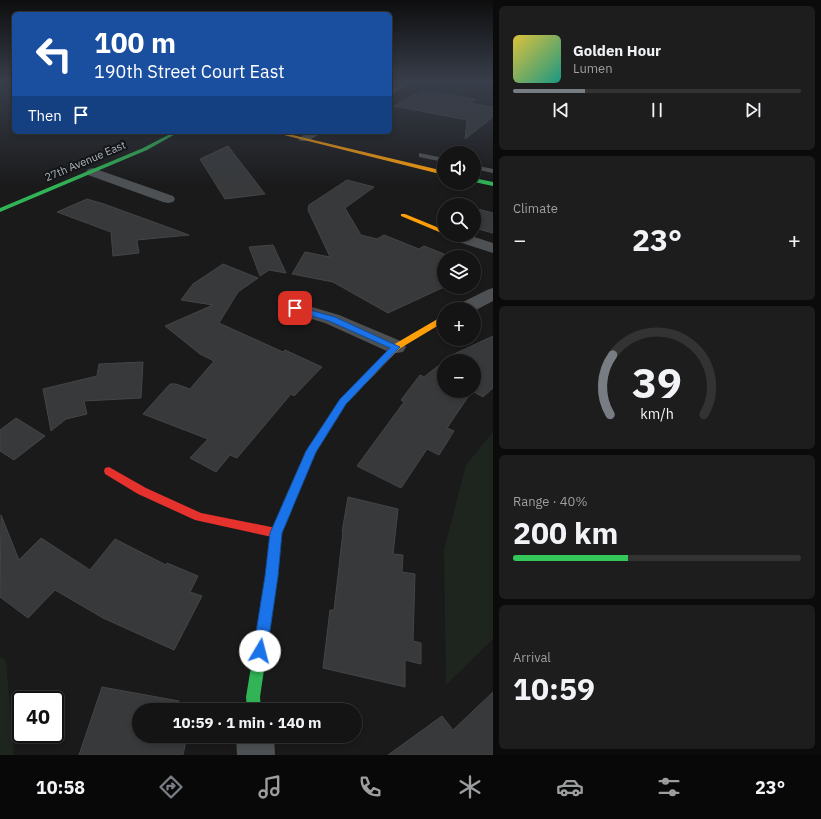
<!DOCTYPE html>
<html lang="en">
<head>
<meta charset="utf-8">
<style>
  :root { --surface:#141414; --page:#1d1d1d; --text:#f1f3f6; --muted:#9d9ea0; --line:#333334; --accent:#787d84 }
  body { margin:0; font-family:"IBM Plex Sans",sans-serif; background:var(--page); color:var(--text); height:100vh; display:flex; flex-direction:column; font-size:15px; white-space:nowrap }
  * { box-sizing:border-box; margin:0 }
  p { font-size:13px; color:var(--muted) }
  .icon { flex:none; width:22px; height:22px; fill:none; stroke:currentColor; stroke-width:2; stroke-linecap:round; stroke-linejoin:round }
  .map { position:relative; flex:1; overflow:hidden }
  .details { display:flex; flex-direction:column; gap:6px; padding:6px; background:#0b0b0b; width:328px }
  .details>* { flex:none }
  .guide { position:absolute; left:12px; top:12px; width:380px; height:122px; border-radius:6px; box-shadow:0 2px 6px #0003,0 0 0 1px var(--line); background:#1a4fa0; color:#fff; overflow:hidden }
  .fabs { position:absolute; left:437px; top:146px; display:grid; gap:8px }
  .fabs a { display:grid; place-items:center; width:44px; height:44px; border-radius:50%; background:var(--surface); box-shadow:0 2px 6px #0003,0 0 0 1px var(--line); font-size:20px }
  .speed { position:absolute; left:12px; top:691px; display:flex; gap:8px; font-size:20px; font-weight:700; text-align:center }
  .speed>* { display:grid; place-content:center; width:52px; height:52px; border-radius:50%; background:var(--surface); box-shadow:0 2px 6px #0003,0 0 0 1px var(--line); line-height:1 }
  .speed .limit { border:2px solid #111; border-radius:6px; background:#fff; color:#111 }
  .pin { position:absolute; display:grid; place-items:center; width:34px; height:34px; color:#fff; margin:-17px; border-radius:8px; box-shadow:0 2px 6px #0006 }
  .me { position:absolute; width:44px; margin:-22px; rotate:8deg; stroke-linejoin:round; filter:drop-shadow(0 0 3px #0008) }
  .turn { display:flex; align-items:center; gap:14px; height:84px; padding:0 16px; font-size:18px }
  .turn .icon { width:52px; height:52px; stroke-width:2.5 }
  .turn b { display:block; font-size:28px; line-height:34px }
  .then { display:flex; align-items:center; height:38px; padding:0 16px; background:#0003; gap:8px; font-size:15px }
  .big { font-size:30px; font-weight:700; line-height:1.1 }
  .details .tile { flex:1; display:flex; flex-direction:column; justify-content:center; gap:6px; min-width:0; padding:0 14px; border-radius:6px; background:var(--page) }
  .details .dial { align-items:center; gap:0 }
  .dial svg { height:104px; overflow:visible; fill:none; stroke:var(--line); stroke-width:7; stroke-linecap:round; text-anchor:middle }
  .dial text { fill:var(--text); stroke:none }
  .song { display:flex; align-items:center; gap:12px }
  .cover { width:48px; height:48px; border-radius:6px; background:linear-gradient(135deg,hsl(50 70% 55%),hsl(170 70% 35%)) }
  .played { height:4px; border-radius:2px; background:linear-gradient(90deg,var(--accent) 25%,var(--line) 25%) }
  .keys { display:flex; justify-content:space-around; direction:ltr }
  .heat { display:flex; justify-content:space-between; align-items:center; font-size:22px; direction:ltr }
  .charge { height:6px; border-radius:3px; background:linear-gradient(90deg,#34c759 40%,var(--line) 0) }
  .trip { position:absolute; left:132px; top:703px; width:230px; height:40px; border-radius:20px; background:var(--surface); box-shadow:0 2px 6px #0003,0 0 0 1px var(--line); font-weight:700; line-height:40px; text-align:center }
  .tab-bar { display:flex; height:64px; justify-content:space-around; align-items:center; background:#080808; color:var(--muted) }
  .tab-bar .icon { width:28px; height:28px }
  .tab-bar .on { color:var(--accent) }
  .tab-bar b { font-size:18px; color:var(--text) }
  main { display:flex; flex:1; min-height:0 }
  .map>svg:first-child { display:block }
  .green { fill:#1e251e }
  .building { fill:#37393b; stroke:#434547; fill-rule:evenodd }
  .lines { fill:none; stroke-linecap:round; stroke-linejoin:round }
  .lane { fill:#4e5154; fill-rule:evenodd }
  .street { fill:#4e5154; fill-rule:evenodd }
  .fast { fill:#30b455; fill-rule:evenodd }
  .slow { fill:#ff9f0a; fill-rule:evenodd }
  .jam { fill:#e5322d; fill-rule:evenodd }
  .route { fill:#1a73e8; stroke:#114b97 }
  .labels { text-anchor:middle; stroke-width:4; stroke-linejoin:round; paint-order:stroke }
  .far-street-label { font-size:11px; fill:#abb3bc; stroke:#141517 }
</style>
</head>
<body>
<main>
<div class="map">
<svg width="493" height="755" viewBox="0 0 493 755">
  <rect width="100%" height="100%" fill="#1a1a1b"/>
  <path class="green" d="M422,81h56l-21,14 -46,-8z
    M493,432v207l-47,46 -2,-135 22,-85z
    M0,657l6,3 8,95h-14z"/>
  <path class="building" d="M423,90l53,9 -6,4 23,4v10l-28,22 2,-19 -73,-14z
    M228,146l37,48 -40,5 -25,-40z
    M347,180l27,7 -29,21 16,27 16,4 7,-4 35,14 5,-3 20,8v33l-56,26 -55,-31 -41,-8 13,-22 25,5 -22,-47 1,-5z
    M87,199l17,5 85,31 -52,5 2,13 -26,3 -2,-24 -54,-20z
    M474,208l19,5v20l-19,-5z
    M273,245l13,28 -17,-3 -9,6 -11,-29z
    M223,264l35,14 -20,14 -19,31 64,29 2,-2 37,17 -28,29 -3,-2 -54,64 -7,-3 -14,17 -26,-14 18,-19 -65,-25 27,-30h6l14,5 24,-28 -14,-7 -35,-28 48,-21 -32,-5 12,-16z
    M493,336v52l-10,9 -11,-6 -25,37 7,3 -15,24 -12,-6 -26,39 -44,-22 47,-64 -3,-2 19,-25 4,2 28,-22zM444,361h30v30h-30z
    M143,362l-2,36 -57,3 3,13 -21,5 -15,12 -8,-42 54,-13 2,-12z
    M16,418l29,18 -31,24 -14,-9v-21z
    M348,497l50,12 -5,45 10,1 -1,17 13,2 -2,67 8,2v21l-16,-4v27l-82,-19 7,-58h4l9,-78h-1z
    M1,515l18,45 22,-22 49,32 25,-31 51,26 1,-2 31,13 -8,16 12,4 -28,54 -71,-32 -48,-28 -27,28 -28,-21z
    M102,687l77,14 -2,9h-38v26h48l-4,19h-104z
    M493,692v63h-105l54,-39 11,14z"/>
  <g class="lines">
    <path class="lane" d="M419,153l25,5v4l-25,-5z
      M474,165l19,4v4l-19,-4z"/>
    <path class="street" d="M404,81h12l-26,14v-7z
      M308,132h15l-15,9h-8l-2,-2z
      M93,168l80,28 2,3 -2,3 -5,1 -5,-1 -75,-27 -2,-3 2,-3z
      M444,235h24l25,8v10l-47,-15z
      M493,288v13l-19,10v-2h-20l3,-4 30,-15z
      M295,302l44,13 64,27 3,5 -3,5 -7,1 -7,-1 -64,-29 -37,-11 -2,-4 2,-4z
      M236,736h38l1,19h-38z"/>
    <path class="fast" d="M174,132h5l-32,18 -147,62v-4l143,-60z
      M474,178l19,4v4l-19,-4z
      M286,505l4,2 2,3 -10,23 -4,43 -18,121 1,13h-14l-1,-13 20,-121 4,-43 12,-26z"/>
    <path class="slow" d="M272,132h8l164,39v4z
      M401,214h4l39,16v4l-43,-18z
      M441,317h3v5l-45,27 -53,55 -30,48 -26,61 -4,2 -4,-2 -2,-3 26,-59 34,-51 53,-55z"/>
    <path class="jam" d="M109,467l37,21 55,25 75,15 4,1 2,4 -2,4 -4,1 -81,-18 -57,-26 -33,-20 -1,-3 1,-3z"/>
  </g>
  <linearGradient id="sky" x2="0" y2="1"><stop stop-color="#0e0e0f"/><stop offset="0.44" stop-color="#383e4a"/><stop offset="1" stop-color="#383e4a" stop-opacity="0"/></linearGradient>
  <rect width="493" height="186" fill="url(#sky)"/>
  <path class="route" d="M295,306l40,11 65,30 -54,57 -30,48 -34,81 -4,43 -11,75 -2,5 -5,2 -5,-2 -2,-5 12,-75 5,-43 36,-82 34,-52 50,-51 -61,-27 -37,-11v-3z"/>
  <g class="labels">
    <g class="far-street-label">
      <text transform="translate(85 161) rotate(-23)" y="4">27th Avenue East</text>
    </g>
  </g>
</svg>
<div class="fabs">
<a><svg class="icon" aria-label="sound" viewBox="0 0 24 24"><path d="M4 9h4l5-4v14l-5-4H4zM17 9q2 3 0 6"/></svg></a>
<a><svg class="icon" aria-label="search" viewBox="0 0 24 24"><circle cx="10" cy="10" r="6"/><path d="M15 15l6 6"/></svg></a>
<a><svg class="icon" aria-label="layers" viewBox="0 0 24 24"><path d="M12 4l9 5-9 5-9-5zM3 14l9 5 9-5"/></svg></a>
<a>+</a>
<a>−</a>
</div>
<div class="speed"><div class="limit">40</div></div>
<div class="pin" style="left:295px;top:308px;background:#d93025"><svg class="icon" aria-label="arrive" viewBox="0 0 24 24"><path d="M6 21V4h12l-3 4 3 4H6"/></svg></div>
<svg class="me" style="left:260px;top:651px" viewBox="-20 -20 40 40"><circle r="19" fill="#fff"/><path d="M0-13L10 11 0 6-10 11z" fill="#1a73e8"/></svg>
<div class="trip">10:59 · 1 min · 140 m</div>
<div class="guide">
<div class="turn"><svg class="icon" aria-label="left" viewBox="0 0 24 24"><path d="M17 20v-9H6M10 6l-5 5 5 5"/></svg><div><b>100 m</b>190th Street Court East</div></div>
<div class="then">Then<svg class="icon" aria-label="arrive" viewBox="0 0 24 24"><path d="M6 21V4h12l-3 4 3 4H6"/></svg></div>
</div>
</div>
<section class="details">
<div class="tile">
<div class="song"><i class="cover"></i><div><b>Golden Hour</b><p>Lumen</p></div></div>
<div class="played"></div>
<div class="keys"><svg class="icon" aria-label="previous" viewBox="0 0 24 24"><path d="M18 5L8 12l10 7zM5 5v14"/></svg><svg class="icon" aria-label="pause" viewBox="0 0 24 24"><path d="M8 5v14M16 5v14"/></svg><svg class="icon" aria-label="next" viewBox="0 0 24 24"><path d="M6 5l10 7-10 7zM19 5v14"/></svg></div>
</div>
<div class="tile"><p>Climate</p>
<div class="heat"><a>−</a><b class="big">23°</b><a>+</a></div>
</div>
<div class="tile dial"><svg viewBox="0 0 100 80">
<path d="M14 69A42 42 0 1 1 86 69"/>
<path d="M14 69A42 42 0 0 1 16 23" stroke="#787d84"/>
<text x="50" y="56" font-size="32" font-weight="700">39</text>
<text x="50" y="72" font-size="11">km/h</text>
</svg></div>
<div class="tile"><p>Range · 40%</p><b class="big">200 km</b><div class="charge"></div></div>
<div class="tile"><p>Arrival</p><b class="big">10:59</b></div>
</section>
</main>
<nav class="tab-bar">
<b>10:58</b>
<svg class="icon on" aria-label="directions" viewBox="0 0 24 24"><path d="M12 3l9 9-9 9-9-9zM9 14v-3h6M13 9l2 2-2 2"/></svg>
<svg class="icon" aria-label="music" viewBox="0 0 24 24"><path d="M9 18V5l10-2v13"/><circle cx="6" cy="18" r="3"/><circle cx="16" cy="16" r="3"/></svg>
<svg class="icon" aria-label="phone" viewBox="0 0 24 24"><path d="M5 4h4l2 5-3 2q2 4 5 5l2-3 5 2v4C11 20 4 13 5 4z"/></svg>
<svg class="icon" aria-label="climate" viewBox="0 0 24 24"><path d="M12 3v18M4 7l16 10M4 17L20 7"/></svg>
<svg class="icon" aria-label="car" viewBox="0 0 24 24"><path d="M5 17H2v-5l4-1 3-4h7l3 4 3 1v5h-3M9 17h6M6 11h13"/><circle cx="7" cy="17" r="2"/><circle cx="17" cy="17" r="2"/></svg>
<svg class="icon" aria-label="filters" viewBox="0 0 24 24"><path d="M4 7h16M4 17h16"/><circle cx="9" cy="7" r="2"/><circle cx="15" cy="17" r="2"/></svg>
<b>23°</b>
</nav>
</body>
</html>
